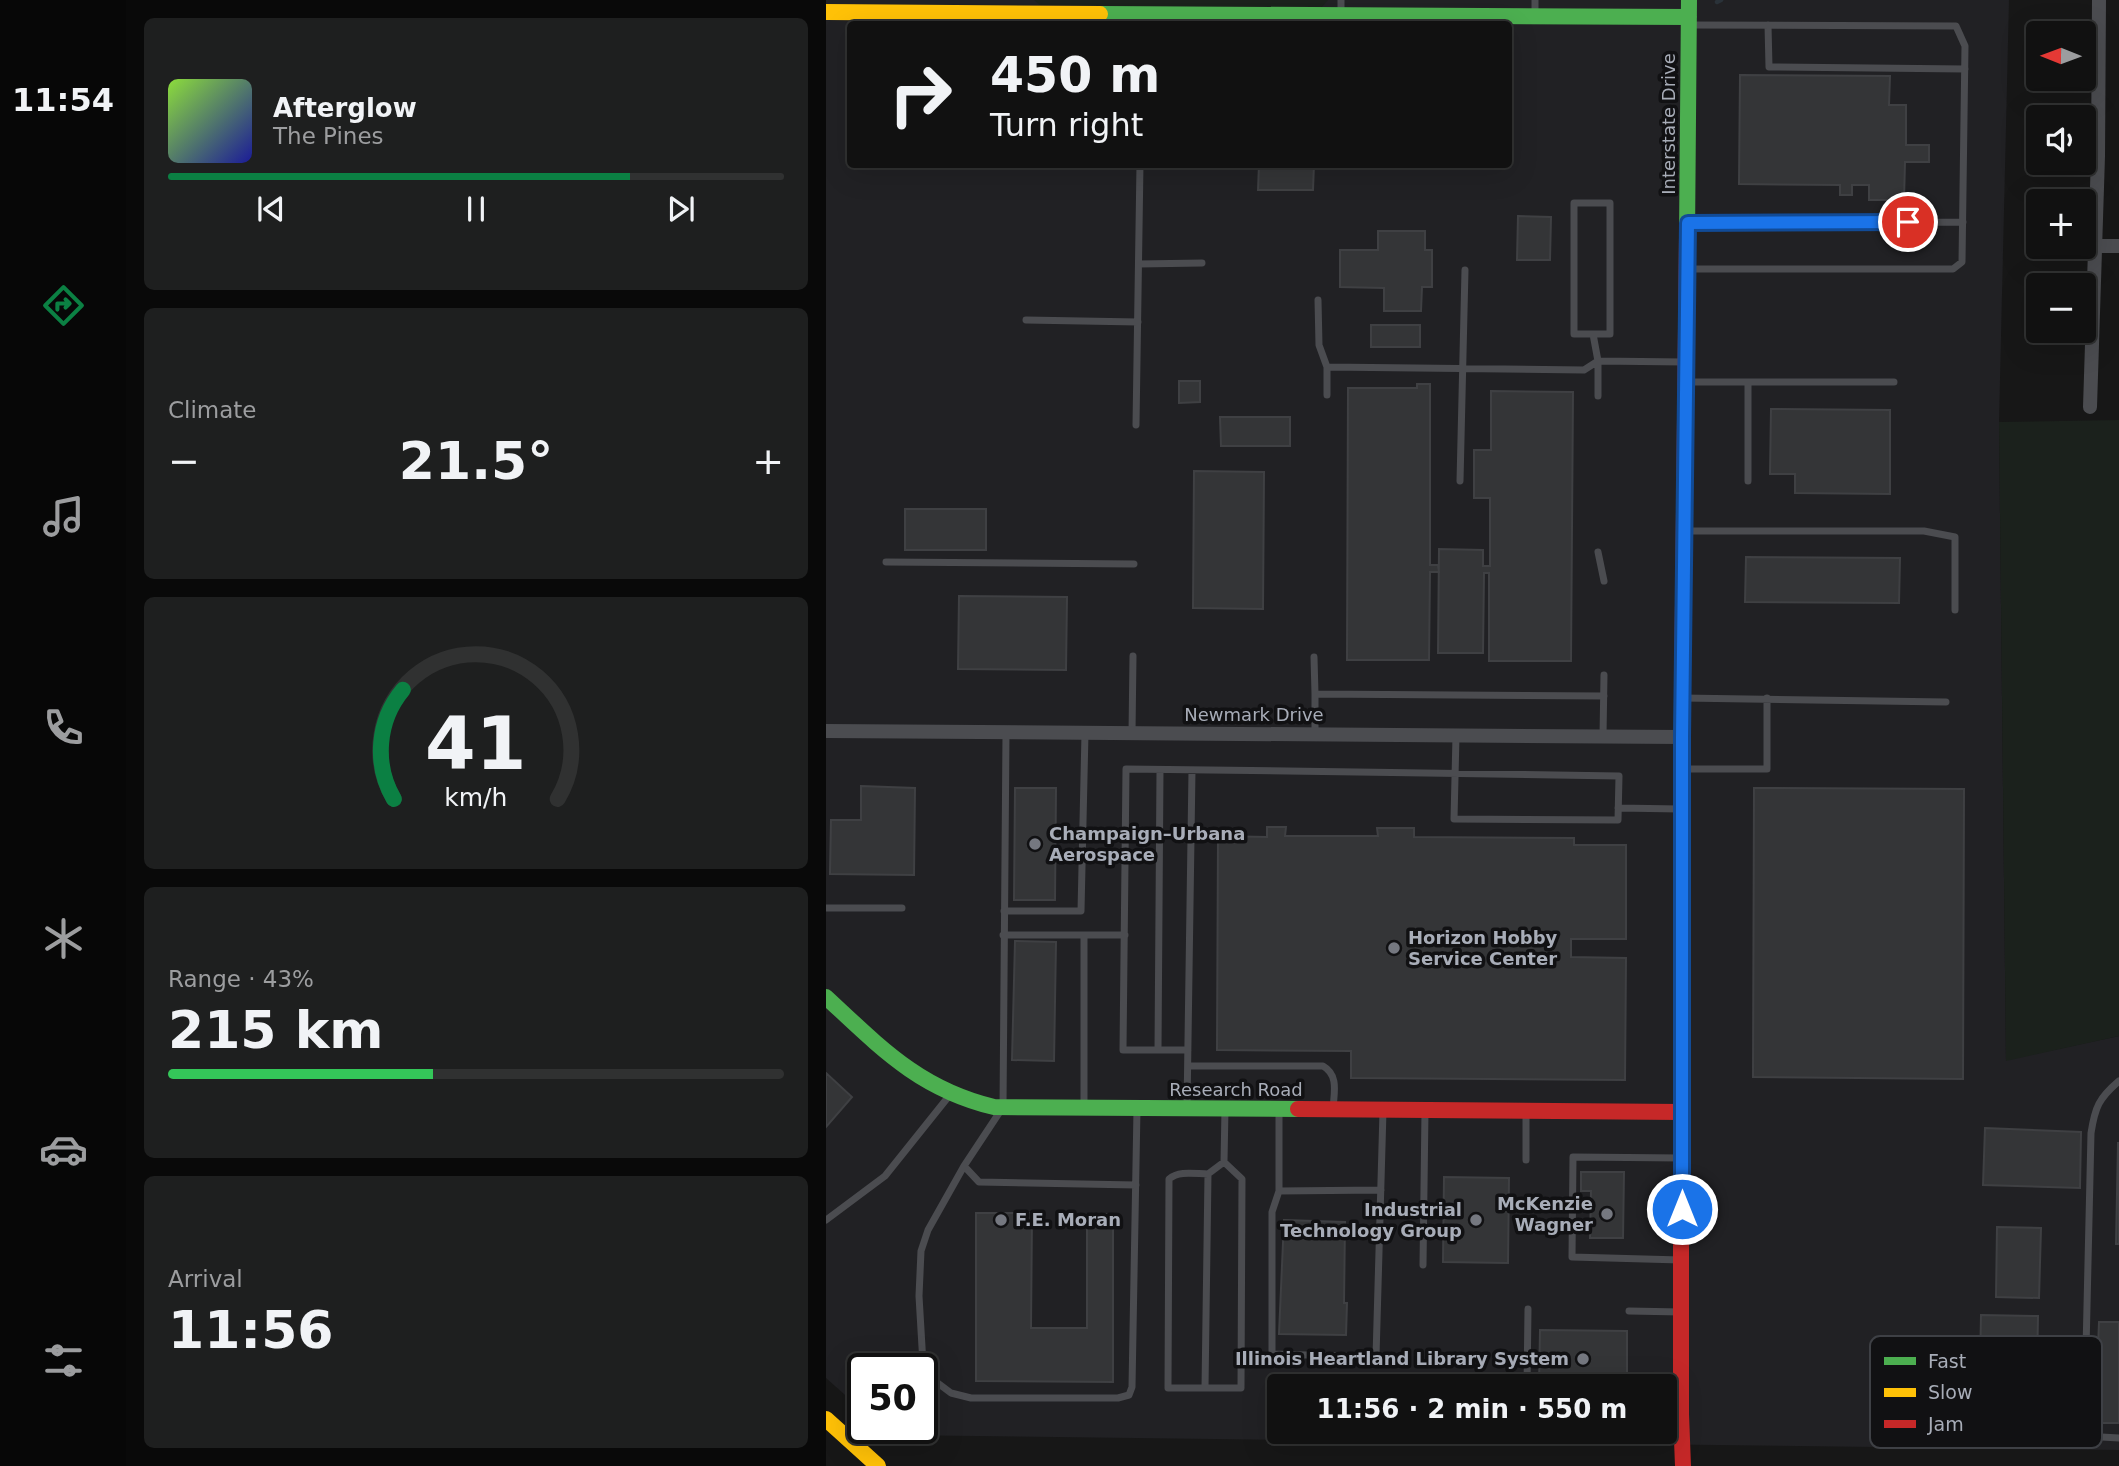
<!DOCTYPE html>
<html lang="en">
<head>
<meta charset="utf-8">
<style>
  :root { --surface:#111; --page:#1e1f1f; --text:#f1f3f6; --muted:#9c9d9f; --line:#303131; --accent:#0b8043 }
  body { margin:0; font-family:"DejaVu Sans",sans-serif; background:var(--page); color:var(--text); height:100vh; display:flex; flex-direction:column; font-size:26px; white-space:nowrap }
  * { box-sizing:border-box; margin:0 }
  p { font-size:23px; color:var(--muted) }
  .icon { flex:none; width:38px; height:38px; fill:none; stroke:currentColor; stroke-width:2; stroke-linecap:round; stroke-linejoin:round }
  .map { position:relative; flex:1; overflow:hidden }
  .sheet { display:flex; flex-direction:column; gap:18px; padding:18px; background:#090909; width:700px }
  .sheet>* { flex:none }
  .guide { position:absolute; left:21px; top:21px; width:665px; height:147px; border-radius:7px; box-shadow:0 7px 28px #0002,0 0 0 2px var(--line); background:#111; color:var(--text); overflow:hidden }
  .needle { width:46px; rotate:271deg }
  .controls { position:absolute; left:1200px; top:21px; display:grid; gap:14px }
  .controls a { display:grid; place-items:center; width:70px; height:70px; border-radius:7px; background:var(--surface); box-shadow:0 7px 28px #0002,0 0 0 2px var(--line); font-size:35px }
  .speed { position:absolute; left:21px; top:1353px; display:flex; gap:14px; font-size:35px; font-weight:700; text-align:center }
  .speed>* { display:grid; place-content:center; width:91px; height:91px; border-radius:50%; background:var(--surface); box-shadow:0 7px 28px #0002,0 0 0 2px var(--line); line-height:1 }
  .speed .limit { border:4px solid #111; border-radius:10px; background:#fff; color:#111 }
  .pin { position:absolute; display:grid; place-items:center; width:60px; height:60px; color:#fff; margin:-30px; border:4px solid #fff; border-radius:50%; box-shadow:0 2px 7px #0007 }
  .me { position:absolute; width:77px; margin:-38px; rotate:0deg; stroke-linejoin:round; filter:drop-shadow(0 0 5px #0008) }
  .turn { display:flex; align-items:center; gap:24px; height:147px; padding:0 28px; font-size:32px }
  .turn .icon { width:91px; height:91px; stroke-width:2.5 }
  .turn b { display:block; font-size:49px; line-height:60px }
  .big { font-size:52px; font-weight:600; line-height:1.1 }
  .sheet .card { flex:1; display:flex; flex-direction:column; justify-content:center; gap:10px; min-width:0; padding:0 24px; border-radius:10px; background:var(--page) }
  .sheet .dial { align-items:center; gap:0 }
  .dial svg { height:182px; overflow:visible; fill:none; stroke:var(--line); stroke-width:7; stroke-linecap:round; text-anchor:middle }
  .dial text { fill:var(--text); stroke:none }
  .song { display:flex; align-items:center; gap:21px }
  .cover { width:84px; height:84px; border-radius:10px; background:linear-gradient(135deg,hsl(90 70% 55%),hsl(240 70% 35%)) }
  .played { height:7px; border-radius:4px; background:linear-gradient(90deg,var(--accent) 75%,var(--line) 75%) }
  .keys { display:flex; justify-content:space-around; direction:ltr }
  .heat { display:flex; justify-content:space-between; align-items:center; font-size:38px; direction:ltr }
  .charge { height:10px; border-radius:5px; background:linear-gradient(90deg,#34c759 43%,var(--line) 0) }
  .trip { position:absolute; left:441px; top:1374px; width:410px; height:70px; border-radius:7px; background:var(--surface); box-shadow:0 7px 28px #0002,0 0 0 2px var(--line); font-weight:600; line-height:70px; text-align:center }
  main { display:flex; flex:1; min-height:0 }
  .menu { display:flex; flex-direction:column; width:126px; justify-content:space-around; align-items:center; background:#070707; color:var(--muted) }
  .menu .icon { width:49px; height:49px }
  .menu .current { color:var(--accent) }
  .menu b { font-size:32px; color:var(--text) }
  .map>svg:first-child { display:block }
  .built { fill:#212124; fill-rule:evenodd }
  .green { fill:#1b211c }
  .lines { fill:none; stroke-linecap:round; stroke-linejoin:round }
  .stream { stroke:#2a3239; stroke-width:4.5 }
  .building { fill:#343537; stroke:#3f4043; stroke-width:2 }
  .lane { stroke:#4b4c50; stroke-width:7 }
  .street { stroke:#4b4c50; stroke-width:14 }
  .fast { stroke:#4caf50; stroke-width:16 }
  .slow { stroke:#ffc107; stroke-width:16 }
  .jam { stroke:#c62828; stroke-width:16 }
  .route-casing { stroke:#114b97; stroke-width:18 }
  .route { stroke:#1a73e8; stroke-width:12 }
  .poi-dot { fill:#757880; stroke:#111113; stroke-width:2.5 }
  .labels { text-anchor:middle; stroke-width:7; stroke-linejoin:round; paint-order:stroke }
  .street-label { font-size:18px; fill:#a8adb8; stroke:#111113 }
  .poi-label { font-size:18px; font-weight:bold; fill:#a8adb8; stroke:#111113; text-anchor:start }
  .key { fill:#111113; stroke:#3e4045; stroke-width:2 }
  .key-label { font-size:19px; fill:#a8adb8 }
</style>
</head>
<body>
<main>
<nav class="menu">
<b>11:54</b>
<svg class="icon current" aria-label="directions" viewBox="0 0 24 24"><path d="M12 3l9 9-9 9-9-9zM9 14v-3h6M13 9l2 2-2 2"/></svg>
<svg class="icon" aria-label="music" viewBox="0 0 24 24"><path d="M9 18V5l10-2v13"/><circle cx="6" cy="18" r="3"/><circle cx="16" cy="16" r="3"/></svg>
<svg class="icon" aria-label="phone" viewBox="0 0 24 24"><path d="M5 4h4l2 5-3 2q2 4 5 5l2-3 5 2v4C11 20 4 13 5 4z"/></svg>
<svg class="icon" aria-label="climate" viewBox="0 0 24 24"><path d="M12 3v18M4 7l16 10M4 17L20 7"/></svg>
<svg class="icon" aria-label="car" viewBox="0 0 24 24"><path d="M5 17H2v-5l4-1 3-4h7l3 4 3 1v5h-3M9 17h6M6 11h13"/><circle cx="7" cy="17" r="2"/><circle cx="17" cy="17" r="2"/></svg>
<svg class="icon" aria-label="filters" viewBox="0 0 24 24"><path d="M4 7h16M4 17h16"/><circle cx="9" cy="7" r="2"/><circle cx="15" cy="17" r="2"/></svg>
</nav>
<section class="sheet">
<div class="card">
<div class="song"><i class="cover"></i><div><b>Afterglow</b><p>The Pines</p></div></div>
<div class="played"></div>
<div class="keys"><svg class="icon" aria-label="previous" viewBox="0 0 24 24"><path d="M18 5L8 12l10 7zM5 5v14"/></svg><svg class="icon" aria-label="pause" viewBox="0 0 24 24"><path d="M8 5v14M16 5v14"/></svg><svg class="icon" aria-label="next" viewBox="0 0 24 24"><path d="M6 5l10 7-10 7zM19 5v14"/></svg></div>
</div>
<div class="card"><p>Climate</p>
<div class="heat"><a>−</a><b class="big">21.5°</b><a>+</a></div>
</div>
<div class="card dial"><svg viewBox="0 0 100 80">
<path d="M14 69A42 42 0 1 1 86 69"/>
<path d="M14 69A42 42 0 0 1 18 21" stroke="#0b8043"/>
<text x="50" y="56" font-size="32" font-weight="700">41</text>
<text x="50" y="72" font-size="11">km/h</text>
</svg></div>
<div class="card"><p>Range · 43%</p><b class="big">215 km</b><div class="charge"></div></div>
<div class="card"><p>Arrival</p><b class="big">11:56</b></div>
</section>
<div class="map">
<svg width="1293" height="1466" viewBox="0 0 1293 1466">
  <rect width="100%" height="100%" fill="#171717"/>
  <path class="built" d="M0,0h1183l-10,422 7,638 113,-24v414l-1228,-15 -9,-7h40v-60h-59v43l-37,-33zM24,24h658v140h-658zM453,1386h385v46h-385z"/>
  <path class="green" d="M208,0h294l-7,8 -281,-3z
    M1293,420v616l-113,25 -7,-639z"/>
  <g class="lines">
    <path class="stream" d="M891,2l4,-2"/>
  </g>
  <path class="building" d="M914,75l150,1 -1,29h17v40h23v17h-24l-1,38h-35v-15h-17v10h-12v-10l-101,-1z
    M433,164h55l-1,26h-55z
    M692,216l33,1 -1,43h-33z
    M552,231h47v19h7v37h-10l-1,24h-37v-23l-44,-1v-37h38z
    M545,325h49v22h-49z
    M353,381h21v21l-21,1z
    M591,384h13v181h8l1,7h-9l-1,88h-82l1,-272h69z
    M665,391l82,1 -2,269h-82v-88h-5l-1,80h-45l1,-104 44,1v16h7v-68h-16v-48h17z
    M945,409l119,1v84l-95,-1v-19h-25z
    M394,417h70v29h-69z
    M368,471l70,1 -1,137 -70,-1z
    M79,509h81v41h-81z
    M920,557l154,1 -1,45 -154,-1z
    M133,596l108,1 -1,73 -108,-1z
    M35,786l54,2 -1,87 -84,-1 1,-54h30z
    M189,788h41l-1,112h-41z
    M928,788l210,1 -1,290 -210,-2z
    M441,827h19l-1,9h93l-1,-8h37v9l160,1v7h52v94h-55v18l55,1 -1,122 -274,-2v-27l-134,-1 1,-214 49,1z
    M189,941l41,1 -2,119 -42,-1z
    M0,1073l26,24 -26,30z
    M1159,1128l96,4 -1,56 -97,-3z
    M1292,1143h1v101h-3z
    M755,1172h43l-1,66h-33l1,-47h-10z
    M618,1177l65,1 -1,85 -65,-1z
    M150,1213h56l-1,115h56v-114h26v168l-137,-1z
    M458,1220l61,2 -1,81h3l-1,32 -67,-1z
    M1171,1227l44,1 -2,70 -43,-1z
    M1155,1315l57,1 -2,103 -57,-1z
    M1273,1322h20v101h-24z
    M714,1330l87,1v55h-88z"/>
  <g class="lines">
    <path class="lane" d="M515,0v15
      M709,16v-16
      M942,25l1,42 196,2
      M748,203h36v131h-36z
      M862,223l275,-1
      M313,264l63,-1
      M862,269h265l9,-7 3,-216 -9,-20 -267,-1
      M492,300l1,45 8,22v28
      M200,320l112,2
      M767,334l5,27v35
      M501,367l257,3 14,-9 86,1
      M861,382h207
      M310,425l4,-261
      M634,481l5,-211
      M922,481v-99
      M860,531h238l31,6v73
      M772,552l6,29
      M60,562l248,2
      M488,657l1,37 289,2
      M489,694v40
      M857,698l263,4
      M180,733l-3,374 -39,59 -36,64 -7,21 -2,45 4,68 12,17 16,12 20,5h147l11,-3 3,-8 5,-278
      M306,733l1,-77
      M777,736l1,-61
      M857,769h84v-71
      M792,808l62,1
      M0,908h76
      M178,911h77l4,-178
      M177,935h81v171
      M258,935h41
      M332,1050l2,-280
      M362,1050h-65l3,-281c164,1 329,5 493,7l-1,44 -164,-1 2,-83
      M362,1066h135c16,9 11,27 10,43
      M1293,1081c-20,17 -24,26 -28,52l-7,303 35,2
      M361,1108l5,-338
      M453,1111v80l-7,21v142l104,3 7,-246
      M700,1112v48
      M138,1166l15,16 157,3
      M382,1174c-12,0 -29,-4 -39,5l-1,209h73l1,-209 -18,-17 1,-53
      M453,1191l102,-1
      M0,1220l59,-44 64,-80
      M855,1260l-109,-3 1,-100 108,1
      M597,1265l2,-154
      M803,1311l52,1
      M701,1386l1,-77
      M379,1388l3,-214 16,-12"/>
    <path class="street" d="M1270,246h23
      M1264,407l8,-251 1,-156
      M0,731l856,6"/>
    <path class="fast" d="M274,14l589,3
      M861,237l2,-237
      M0,997c54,50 93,92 168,110l304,2
      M855,1135l1,-441"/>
    <path class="slow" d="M0,12l274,2
      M0,1419l52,47"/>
    <path class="jam" d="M856,694l5,-457
      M472,1109l384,3
      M855,1135v279l2,52"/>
  </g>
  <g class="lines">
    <defs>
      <path id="route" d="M856,1209v-472l6,-514 220,-1"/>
    </defs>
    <use href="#route" class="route-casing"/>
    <use href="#route" class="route"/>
  </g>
  <g class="poi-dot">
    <circle cx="209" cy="844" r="7"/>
    <circle cx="568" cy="948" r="7"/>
    <circle cx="781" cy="1214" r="7"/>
    <circle cx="175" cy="1220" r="7"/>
    <circle cx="650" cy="1220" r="7"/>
    <circle cx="757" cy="1359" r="7"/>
  </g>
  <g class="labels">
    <g class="street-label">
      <text transform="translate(843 124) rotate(-90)" y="6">Interstate Drive</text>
      <text x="428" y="721">Newmark Drive</text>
      <text x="410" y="1096">Research Road</text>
    </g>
    <g class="poi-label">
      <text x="223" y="840">Champaign–Urbana<tspan x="223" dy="21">Aerospace</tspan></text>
      <text x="582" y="944">Horizon Hobby<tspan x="582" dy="21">Service Center</tspan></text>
      <text x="767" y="1210" text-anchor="end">McKenzie<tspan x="767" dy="21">Wagner</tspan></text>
      <text x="636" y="1216" text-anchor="end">Industrial<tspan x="636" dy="21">Technology Group</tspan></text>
      <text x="189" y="1226">F.E. Moran</text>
      <text x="743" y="1365" text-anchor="end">Illinois Heartland Library System</text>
    </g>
  </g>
  <rect x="1044" y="1336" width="232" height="112" rx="10" class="key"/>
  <rect x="1058" y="1357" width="32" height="8" fill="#4caf50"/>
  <rect x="1058" y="1388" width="32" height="9" fill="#ffc107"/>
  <rect x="1058" y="1420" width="32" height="8" fill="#c62828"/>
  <g class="key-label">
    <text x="1102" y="1368">Fast</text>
    <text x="1102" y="1399">Slow</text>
    <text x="1102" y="1431">Jam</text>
  </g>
</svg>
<div class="controls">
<a><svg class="needle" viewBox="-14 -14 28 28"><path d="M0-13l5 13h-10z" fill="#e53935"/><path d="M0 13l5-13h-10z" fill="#9c9d9f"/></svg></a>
<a><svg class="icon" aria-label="sound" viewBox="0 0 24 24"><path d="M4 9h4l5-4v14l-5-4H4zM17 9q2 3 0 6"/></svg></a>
<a>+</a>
<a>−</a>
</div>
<div class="speed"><div class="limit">50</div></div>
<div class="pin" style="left:1082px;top:222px;background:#d93025"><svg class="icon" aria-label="arrive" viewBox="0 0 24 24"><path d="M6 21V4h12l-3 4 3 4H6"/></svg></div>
<svg class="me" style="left:856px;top:1209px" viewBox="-20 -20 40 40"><circle r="17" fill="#1a73e8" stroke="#fff" stroke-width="3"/><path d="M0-11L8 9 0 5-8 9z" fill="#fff"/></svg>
<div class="trip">11:56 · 2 min · 550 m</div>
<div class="guide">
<div class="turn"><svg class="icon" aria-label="right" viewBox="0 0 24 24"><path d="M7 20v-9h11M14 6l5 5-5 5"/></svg><div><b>450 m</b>Turn right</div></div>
</div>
</div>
</main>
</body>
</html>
